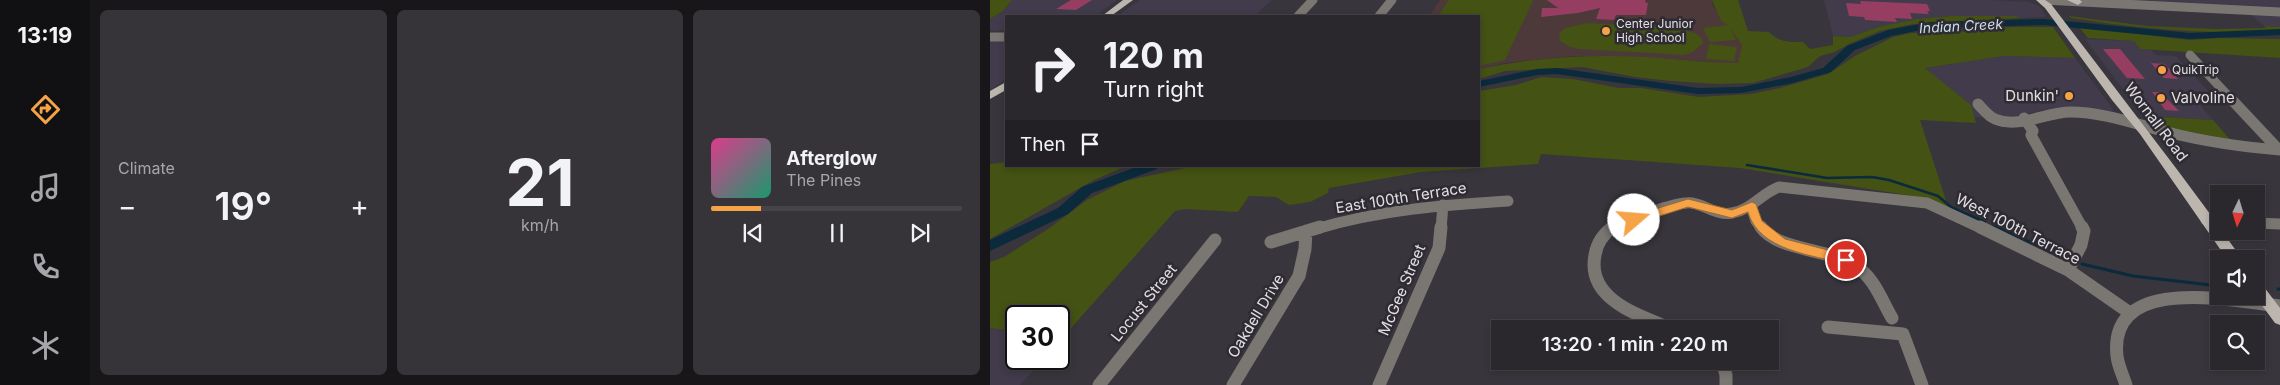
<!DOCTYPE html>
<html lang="en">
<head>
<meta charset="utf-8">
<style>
  :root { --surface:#2b282d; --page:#373439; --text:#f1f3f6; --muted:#a6a6aa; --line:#474449; --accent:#f6a247 }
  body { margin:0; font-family:Inter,sans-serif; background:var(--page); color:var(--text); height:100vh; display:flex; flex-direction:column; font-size:19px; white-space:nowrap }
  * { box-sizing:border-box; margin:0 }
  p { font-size:16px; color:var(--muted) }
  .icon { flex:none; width:28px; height:28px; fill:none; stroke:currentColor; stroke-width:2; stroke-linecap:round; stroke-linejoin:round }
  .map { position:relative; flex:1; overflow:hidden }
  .details { display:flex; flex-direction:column; gap:10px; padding:10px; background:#181619; width:900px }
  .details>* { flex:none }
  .hud { position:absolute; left:15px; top:15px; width:475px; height:152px; border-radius:0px; box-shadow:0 2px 8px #0003,0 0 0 1px var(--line); background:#2b282d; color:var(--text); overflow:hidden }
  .needle { width:32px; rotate:184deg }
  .buttons { position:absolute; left:1220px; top:185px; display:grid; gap:10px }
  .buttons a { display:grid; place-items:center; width:55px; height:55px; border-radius:0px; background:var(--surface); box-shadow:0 2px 8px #0003,0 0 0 1px var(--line); font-size:25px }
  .speed { position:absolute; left:15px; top:305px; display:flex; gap:10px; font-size:25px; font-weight:700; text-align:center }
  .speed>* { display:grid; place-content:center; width:65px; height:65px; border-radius:50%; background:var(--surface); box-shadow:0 2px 8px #0003,0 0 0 1px var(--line); line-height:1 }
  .speed .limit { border:2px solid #111; border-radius:8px; background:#fff; color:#111 }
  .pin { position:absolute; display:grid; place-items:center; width:42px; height:42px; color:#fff; margin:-21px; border:2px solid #fff; border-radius:50%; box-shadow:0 1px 5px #0007 }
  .me { position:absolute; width:55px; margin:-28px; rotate:72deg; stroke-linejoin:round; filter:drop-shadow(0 0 4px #0008) }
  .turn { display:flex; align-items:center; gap:18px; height:105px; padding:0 15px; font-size:22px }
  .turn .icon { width:65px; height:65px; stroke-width:2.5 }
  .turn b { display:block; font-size:35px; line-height:42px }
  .then { display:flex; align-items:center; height:48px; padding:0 15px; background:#0003; gap:10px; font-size:19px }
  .big { font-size:38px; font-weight:600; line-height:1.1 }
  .details .tile { flex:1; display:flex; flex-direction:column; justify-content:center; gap:8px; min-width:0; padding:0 18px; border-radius:8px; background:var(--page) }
  .details .dial { align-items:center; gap:0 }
  .dial b { font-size:65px; line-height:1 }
  .song { display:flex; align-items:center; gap:15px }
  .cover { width:60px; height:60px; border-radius:8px; background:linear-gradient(135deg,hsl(330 70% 55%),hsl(160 70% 35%)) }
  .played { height:5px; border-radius:2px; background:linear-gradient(90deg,var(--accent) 20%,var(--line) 20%) }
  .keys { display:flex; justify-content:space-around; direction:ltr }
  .heat { display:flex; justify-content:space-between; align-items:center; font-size:28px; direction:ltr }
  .details .tiles { flex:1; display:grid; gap:10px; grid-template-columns:repeat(3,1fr) }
  .trip { position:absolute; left:501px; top:320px; width:288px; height:50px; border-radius:0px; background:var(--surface); box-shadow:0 2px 8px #0003,0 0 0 1px var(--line); font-weight:600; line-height:50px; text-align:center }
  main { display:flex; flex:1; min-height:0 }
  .menu { display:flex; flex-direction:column; width:90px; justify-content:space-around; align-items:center; background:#111012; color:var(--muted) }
  .menu .icon { width:35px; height:35px }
  .menu .active { color:var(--accent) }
  .menu b { font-size:22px; color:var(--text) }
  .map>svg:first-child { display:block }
  .commercial { fill:#413b4c }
  .education { fill:#4d383a }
  .green { fill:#445213 }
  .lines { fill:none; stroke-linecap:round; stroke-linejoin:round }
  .stream-far1 { stroke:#0b2a3c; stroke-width:2.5 }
  .stream { stroke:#0b2a3c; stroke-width:3 }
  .river { fill:#0b2a3c; fill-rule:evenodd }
  .building { fill:#963e62 }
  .minor-far2 { stroke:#7a7773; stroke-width:9 }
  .minor-far1 { stroke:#7a7773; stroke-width:11 }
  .minor { stroke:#7a7773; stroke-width:13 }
  .major { fill:#bcb6af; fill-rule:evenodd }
  .route { fill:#f6a247; stroke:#a0692e }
  .poi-dot { fill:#f6a247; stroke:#2f2b32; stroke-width:2 }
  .labels { text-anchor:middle; stroke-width:5; stroke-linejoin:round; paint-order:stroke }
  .far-poi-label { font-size:12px; fill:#e2dfe4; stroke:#2f2b32; text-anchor:start }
  .far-water-label { font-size:14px; font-style:italic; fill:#cadfee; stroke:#2f2b32 }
  .poi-label { font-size:15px; fill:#e2dfe4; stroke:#2f2b32; text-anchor:end }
  .street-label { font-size:15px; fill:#e2dfe4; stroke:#2f2b32 }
</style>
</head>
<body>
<main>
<nav class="menu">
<b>13:19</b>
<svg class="icon active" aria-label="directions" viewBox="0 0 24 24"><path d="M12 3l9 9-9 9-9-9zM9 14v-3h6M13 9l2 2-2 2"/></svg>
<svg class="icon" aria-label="music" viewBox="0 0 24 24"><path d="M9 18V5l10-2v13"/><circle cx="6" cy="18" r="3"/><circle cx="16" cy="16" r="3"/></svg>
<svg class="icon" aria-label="phone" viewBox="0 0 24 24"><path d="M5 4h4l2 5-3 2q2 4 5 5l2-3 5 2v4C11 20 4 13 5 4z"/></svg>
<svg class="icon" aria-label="climate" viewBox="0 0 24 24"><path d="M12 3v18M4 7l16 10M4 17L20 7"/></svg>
</nav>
<section class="details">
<div class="tiles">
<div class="tile"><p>Climate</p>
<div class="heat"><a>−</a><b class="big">19°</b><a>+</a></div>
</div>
<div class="tile dial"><b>21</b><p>km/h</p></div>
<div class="tile">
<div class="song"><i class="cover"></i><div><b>Afterglow</b><p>The Pines</p></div></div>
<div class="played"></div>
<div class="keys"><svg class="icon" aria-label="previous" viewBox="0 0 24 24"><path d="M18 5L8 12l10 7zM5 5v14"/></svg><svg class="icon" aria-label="pause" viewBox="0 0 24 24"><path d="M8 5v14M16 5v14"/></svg><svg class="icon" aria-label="next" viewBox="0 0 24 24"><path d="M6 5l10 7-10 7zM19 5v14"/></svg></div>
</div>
</div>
</section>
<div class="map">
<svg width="1290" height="385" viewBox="0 0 1290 385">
  <rect width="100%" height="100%" fill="#39353c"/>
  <path class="commercial" d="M22,0h105l-21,16h-90v14l-16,1v-12l13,-8z
    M150,0h132l-18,16h-137z
    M834,0h167l38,2 10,4 8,11 -26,1 -5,-2h-65l-73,11 -28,10 -17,-1z
    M1108,0h182v10z
    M1258,12l32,2v13l-16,-1z
    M0,39l16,1v39l-16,11z
    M1095,39l49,2 6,8 11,1 5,5 20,1 33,36 -21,-1 25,29 -70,-4z
    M1014,56l71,2 38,51 -1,2 -68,-1 -40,9 -31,-2 -2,-6 -46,-43z
    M0,328l26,3v28h28l-24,26h-30z"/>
  <path class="education" d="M450,0h272l1,6 24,29 5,10 -4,19 -93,-7 -72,-1 -68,7 -26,6v-53h-50z"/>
  <path class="green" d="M0,0h22l-9,11 -13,8z
    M459,0h83l1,1 -28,59 -26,6v-50h-41z
    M722,0h26l10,31 21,1c9,10 21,10 34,10l7,7 23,-4v-9l17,1 28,-10 39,-8 34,-3h65l5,2 -108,6 -33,7 -31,13 -14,8 -15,4 -12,11 -55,16 -36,1 -46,-3 -36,-4 -53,-10 -77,4 -26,8v-10c55,-12 112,-15 168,-12 30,2 61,6 91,6l4,-18 -12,-17 6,12 -26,2 -7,-14 25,-3 -7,-4z
    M1079,16l78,10 69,3 50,-1 -2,-2 16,1v4c-70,4 -140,-2 -209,-13z
    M597,23l90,5 18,5 7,5 1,5 -10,9 -9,3 -106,-6 -10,-3 -8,-5 -1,-7 6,-6z
    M1023,27h40l22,31 -71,-2 -79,12 46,37 5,18 -56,-3 29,90 -24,-12 -185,-30 -199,-14 -3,10 -117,8 -92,16 -1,5 -18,9 -21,3 -13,-8 -27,-1 -11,16 -53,-3 -10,2 -111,125h-5v-20h-43v15l-26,-3v-66l14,-5 44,-28 39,-29 38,-19 69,-15h285v-75l37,-6 25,-8 32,2 46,9h22l58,9 52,-3 29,-6 48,-14 27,-18 38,-19 18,-4 67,-2 7,-2z
    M1089,27l110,13 30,-2 61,1v19l-140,-9 -6,-8 -46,-3z
    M719,44l28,3 -3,14 -28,-2z
    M1153,116l70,4 21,24 -81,-20z
    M16,162v4h120l-32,14 -104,59v-75z"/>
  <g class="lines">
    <path class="stream-far1" d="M757,165l80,13 45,-1 17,3 49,16 13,11 34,15
      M1002,226l6,3"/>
    <path class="stream" d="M1005,227l72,31
      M1092,264l51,12 86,10
      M1288,289h2"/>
    <path class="river" d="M1054,19l146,14 90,-4v6l-90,4 -146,-14 -113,3 -40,8 -36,14 -24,22 -38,11 -52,10 -43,1 -141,-20 -20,1 -58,12v-6l58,-12 20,-1 141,20 43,-1 50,-10 32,-9 24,-22 41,-16 43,-8z
      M149,166h19l-1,3 -65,24 -24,21 -78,37v-11l68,-32 24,-21z"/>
  </g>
  <path class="building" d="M81,0h21l-16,10 -20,-1z
    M557,0h98l1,3h2l-2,12h-30l-2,5 -18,-1 4,-11 -22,5 -37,4 1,-9h16z
    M870,1l67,3 3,7h-3l2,3 -19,-1 2,6 -17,-1 2,4 -32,-2 -1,-3 -15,-1 -3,-13 15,1z
    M1113,49h17l25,30 -18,-1z
    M1161,63l14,1 13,15 -14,-1z
    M1162,92h8l19,19 -14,-1z"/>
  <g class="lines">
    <path class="minor-far2" d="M1053,0l237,12
      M308,16l15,-16
      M389,16l13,-16
      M0,37h16
      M1200,55l44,47"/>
    <path class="minor-far1" d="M1243,101l46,49
      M988,104c5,5 10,12 17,15 23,10 52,-7 75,-7 34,0 68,13 101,21 36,9 72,14 109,17
      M1034,118l9,13 -2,4 52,94
      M761,206l5,15 6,8
      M1216,220l13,1
      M1266,223l24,1
      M326,229c63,-19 127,-24 192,-28
      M451,229l2,-24
      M621,229c13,-9 67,-28 81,-26 13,2 26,13 40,10 19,-3 30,-20 47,-26l148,16 56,26"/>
    <path class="minor" d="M623,227c-10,7 -16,16 -18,28 -9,45 46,61 77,74
      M771,227c18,25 70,21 96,40 17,11 25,34 35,51
      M990,227l88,43 62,43
      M281,242l49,-15
      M1078,270l13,-25 3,-14 -2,-4
      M838,327l75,7 19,51
      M732,361l4,14v10
      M109,385l116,-145
      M243,385l66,-109 6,-27 1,-18
      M389,385l60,-137 2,-21
      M1136,385c-3,-10 -8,-19 -9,-29 -9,-83 116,-55 163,-50"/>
    <path class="major" d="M133,0h10l-22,16h-9z
      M1046,0h9l6,4c56,74 113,147 168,222v5h3l20,28h-15l-87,-125 -28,-34 -67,-92z
      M1077,0h13l2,2 -4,3z
      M16,82v8l-16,9v-8z
      M1266,282l5,1 19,25v17l-5,-2 -20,-27z"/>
  </g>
  <path class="route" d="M698,199l44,11 20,-8 4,2 6,17 23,18 66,17 2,4 -7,4c-33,-9 -87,-13 -98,-52l-16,6 -44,-11 -54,17 -6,-4 1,-3z"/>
  <g class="poi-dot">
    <circle cx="616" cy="31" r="5"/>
    <circle cx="1172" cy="70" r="5"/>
    <circle cx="1079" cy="96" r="5"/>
    <circle cx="1171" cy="98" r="5"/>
  </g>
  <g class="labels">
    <g class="far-poi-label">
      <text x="626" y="28">Center Junior<tspan x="626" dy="14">High School</tspan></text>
      <text x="1182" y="74">QuikTrip</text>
    </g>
    <g class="far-water-label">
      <text transform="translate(971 26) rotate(-3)" y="5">Indian Creek</text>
    </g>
    <g class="poi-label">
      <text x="1069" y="101">Dunkin'</text>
      <text x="1181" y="103" text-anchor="start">Valvoline</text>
    </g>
    <g class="street-label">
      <text transform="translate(1166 122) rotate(53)" y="5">Wornall Road</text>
      <text transform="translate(411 198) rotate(-9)" y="5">East 100th Terrace</text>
      <text transform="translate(1028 229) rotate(27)" y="5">West 100th Terrace</text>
      <text transform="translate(412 290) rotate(-67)" y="5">McGee Street</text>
      <text transform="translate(154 303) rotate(-51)" y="5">Locust Street</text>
      <text transform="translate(266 316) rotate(-59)" y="5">Oakdell Drive</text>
    </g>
  </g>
</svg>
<div class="buttons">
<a><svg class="needle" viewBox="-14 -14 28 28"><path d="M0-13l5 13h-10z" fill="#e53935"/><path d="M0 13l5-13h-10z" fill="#a6a6aa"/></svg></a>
<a><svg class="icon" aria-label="sound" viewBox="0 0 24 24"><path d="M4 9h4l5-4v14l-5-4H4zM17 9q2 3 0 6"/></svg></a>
<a><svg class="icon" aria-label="search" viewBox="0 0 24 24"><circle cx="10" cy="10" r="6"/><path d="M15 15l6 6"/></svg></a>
</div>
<div class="speed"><div class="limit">30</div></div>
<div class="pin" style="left:856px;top:260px;background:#d93025"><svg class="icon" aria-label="arrive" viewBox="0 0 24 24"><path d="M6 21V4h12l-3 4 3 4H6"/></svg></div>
<svg class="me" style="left:644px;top:220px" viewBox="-20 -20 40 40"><circle r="19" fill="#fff"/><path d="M0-13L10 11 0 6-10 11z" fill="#f6a247"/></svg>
<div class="trip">13:20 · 1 min · 220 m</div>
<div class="hud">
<div class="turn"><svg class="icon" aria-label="right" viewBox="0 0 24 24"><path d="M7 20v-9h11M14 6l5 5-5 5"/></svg><div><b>120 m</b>Turn right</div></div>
<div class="then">Then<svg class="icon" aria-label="arrive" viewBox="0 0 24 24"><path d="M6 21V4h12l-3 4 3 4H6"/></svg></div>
</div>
</div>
</main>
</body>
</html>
